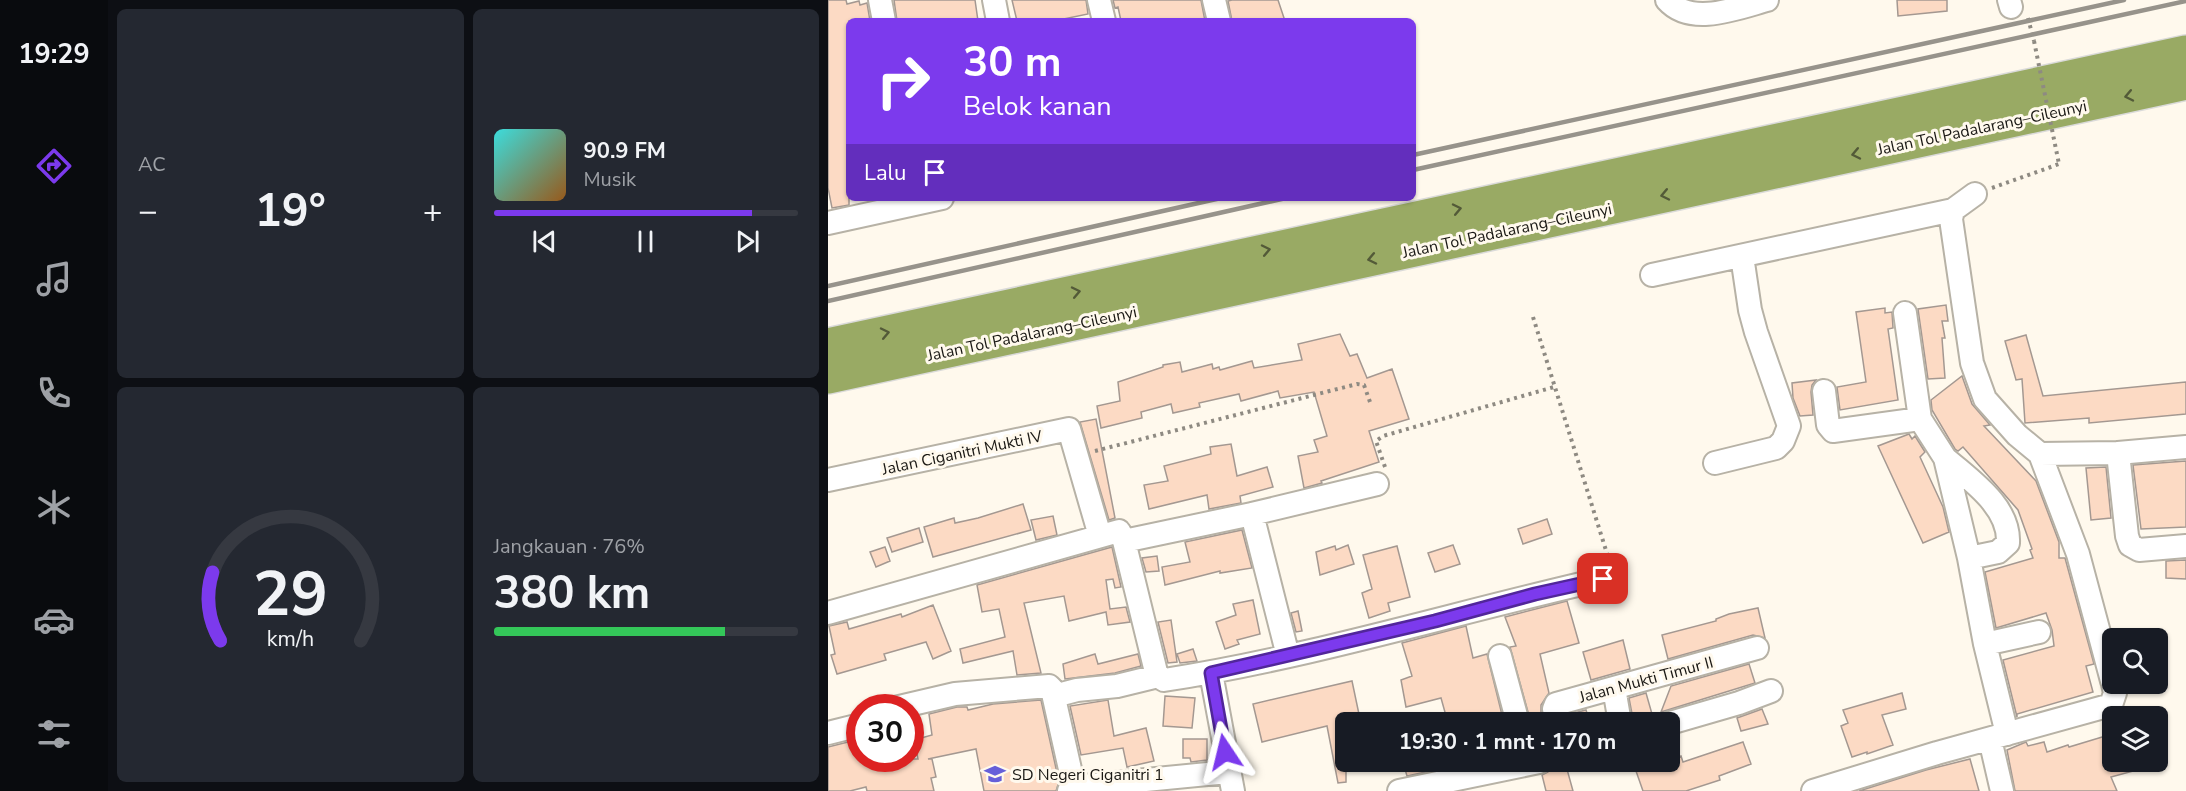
<!DOCTYPE html>
<html lang="id">
<head>
<meta charset="utf-8">
<style>
  :root { --surface:#171b24; --page:#242831; --text:#f1f3f6; --muted:#9ea1a6; --line:#363941; --accent:#7c3aed }
  body { margin:0; font-family:"Nunito Sans",sans-serif; background:var(--page); color:var(--text); height:100vh; display:flex; flex-direction:column; font-size:22px; white-space:nowrap }
  * { box-sizing:border-box; margin:0 }
  p { font-size:20px; color:var(--muted) }
  .icon { flex:none; width:33px; height:33px; fill:none; stroke:currentColor; stroke-width:2; stroke-linecap:round; stroke-linejoin:round }
  .map { position:relative; flex:1; overflow:hidden }
  .panel { display:flex; flex-direction:column; gap:9px; padding:9px; background:#0d0f14; width:720px }
  .panel>* { flex:none }
  .hud { position:absolute; left:18px; top:18px; width:570px; height:183px; border-radius:9px; box-shadow:0 2px 4px #0004; background:#7c3aed; color:#fff; overflow:hidden }
  .fabs { position:absolute; left:1274px; top:628px; display:grid; gap:12px }
  .fabs a { display:grid; place-items:center; width:66px; height:66px; border-radius:9px; background:var(--surface); box-shadow:0 2px 4px #0004; font-size:30px }
  .speed { position:absolute; left:18px; top:694px; display:flex; gap:12px; font-size:30px; font-weight:700; text-align:center }
  .speed>* { display:grid; place-content:center; width:78px; height:78px; border-radius:50%; background:var(--surface); box-shadow:0 2px 4px #0004; line-height:1 }
  .speed .limit { border:9px solid #d22; background:#fff; color:#111 }
  .pin { position:absolute; display:grid; place-items:center; width:51px; height:51px; color:#fff; margin:-26px; border-radius:12px; box-shadow:0 3px 9px #0006 }
  .me { position:absolute; width:66px; margin:-33px; rotate:350deg; stroke-linejoin:round; filter:drop-shadow(0 0 4px #0008) }
  .turn { display:flex; align-items:center; gap:21px; height:126px; padding:0 18px; font-size:27px }
  .turn .icon { width:78px; height:78px; stroke-width:2.5 }
  .turn b { display:block; font-size:42px; line-height:51px }
  .then { display:flex; align-items:center; height:57px; padding:0 18px; background:#0003; gap:12px; font-size:22px }
  .big { font-size:45px; font-weight:700; line-height:1.1 }
  .panel .widget { flex:1; display:flex; flex-direction:column; justify-content:center; gap:9px; min-width:0; padding:0 21px; border-radius:9px; background:var(--page) }
  .panel .dial { align-items:center; gap:0 }
  .dial svg { height:156px; overflow:visible; fill:none; stroke:var(--line); stroke-width:7; stroke-linecap:round; text-anchor:middle }
  .dial text { fill:var(--text); stroke:none }
  .song { display:flex; align-items:center; gap:18px }
  .cover { width:72px; height:72px; border-radius:9px; background:linear-gradient(135deg,hsl(180 70% 55%),hsl(30 70% 35%)) }
  .played { height:6px; border-radius:3px; background:linear-gradient(90deg,var(--accent) 85%,var(--line) 85%) }
  .keys { display:flex; justify-content:space-around; direction:ltr }
  .heat { display:flex; justify-content:space-between; align-items:center; font-size:33px; direction:ltr }
  .charge { height:9px; border-radius:4px; background:linear-gradient(90deg,#34c759 76%,var(--line) 0) }
  .panel .tiles { flex:1; display:grid; gap:9px; grid-template-columns:repeat(2,1fr) }
  .trip { position:absolute; left:507px; top:712px; width:345px; height:60px; border-radius:9px; background:var(--surface); box-shadow:0 2px 4px #0004; font-weight:700; line-height:60px; text-align:center }
  main { display:flex; flex:1; min-height:0 }
  .tabs { display:flex; flex-direction:column; width:108px; justify-content:space-around; align-items:center; background:#090b0e; color:var(--muted) }
  .tabs .icon { width:42px; height:42px }
  .tabs .active { color:var(--accent) }
  .tabs b { font-size:27px; color:var(--text) }
  .map>svg:first-child { display:block }
  .building { fill:#fcdac4; stroke:#a49891; stroke-width:1.5 }
  .lines { fill:none; stroke-linecap:round; stroke-linejoin:round }
  .minor-casing { stroke:#b7b2a6; stroke-width:26 }
  .highway-casing { stroke:#dadad9; stroke-width:36 }
  .path { stroke:#8e8a82; stroke-width:4; stroke-dasharray:3 4.5; stroke-linecap:butt }
  .minor { stroke:#fff; stroke-width:22 }
  .highway { stroke:#99aa64; stroke-width:33 }
  .rail { stroke:#97938b; stroke-width:4.5 }
  .path-bridge { stroke:#8e8a82; stroke-width:4; stroke-dasharray:3 4.5; stroke-linecap:butt }
  .oneway { stroke:#535a38 }
  .route-casing { stroke:#51269a; stroke-width:15 }
  .route { stroke:#7c3aed; stroke-width:10 }
  .labels { text-anchor:middle; stroke-width:6; stroke-linejoin:round; paint-order:stroke }
  .street-label { font-size:16px; fill:#1a1814; stroke:#fff9ed }
  .poi-label { font-size:16px; fill:#1a1814; stroke:#fff9ed; text-anchor:start }
</style>
</head>
<body>
<main>
<nav class="tabs">
<b>19:29</b>
<svg class="icon active" aria-label="directions" viewBox="0 0 24 24"><path d="M12 3l9 9-9 9-9-9zM9 14v-3h6M13 9l2 2-2 2"/></svg>
<svg class="icon" aria-label="music" viewBox="0 0 24 24"><path d="M9 18V5l10-2v13"/><circle cx="6" cy="18" r="3"/><circle cx="16" cy="16" r="3"/></svg>
<svg class="icon" aria-label="phone" viewBox="0 0 24 24"><path d="M5 4h4l2 5-3 2q2 4 5 5l2-3 5 2v4C11 20 4 13 5 4z"/></svg>
<svg class="icon" aria-label="climate" viewBox="0 0 24 24"><path d="M12 3v18M4 7l16 10M4 17L20 7"/></svg>
<svg class="icon" aria-label="car" viewBox="0 0 24 24"><path d="M5 17H2v-5l4-1 3-4h7l3 4 3 1v5h-3M9 17h6M6 11h13"/><circle cx="7" cy="17" r="2"/><circle cx="17" cy="17" r="2"/></svg>
<svg class="icon" aria-label="filters" viewBox="0 0 24 24"><path d="M4 7h16M4 17h16"/><circle cx="9" cy="7" r="2"/><circle cx="15" cy="17" r="2"/></svg>
</nav>
<section class="panel">
<div class="tiles">
<div class="widget"><p>AC</p>
<div class="heat"><a>−</a><b class="big">19°</b><a>+</a></div>
</div>
<div class="widget">
<div class="song"><i class="cover"></i><div><b>90.9 FM</b><p>Musik</p></div></div>
<div class="played"></div>
<div class="keys"><svg class="icon" aria-label="previous" viewBox="0 0 24 24"><path d="M18 5L8 12l10 7zM5 5v14"/></svg><svg class="icon" aria-label="pause" viewBox="0 0 24 24"><path d="M8 5v14M16 5v14"/></svg><svg class="icon" aria-label="next" viewBox="0 0 24 24"><path d="M6 5l10 7-10 7zM19 5v14"/></svg></div>
</div>
<div class="widget dial"><svg viewBox="0 0 100 80">
<path d="M14 69A42 42 0 1 1 86 69"/>
<path d="M14 69A42 42 0 0 1 10 34" stroke="#7c3aed"/>
<text x="50" y="56" font-size="32" font-weight="700">29</text>
<text x="50" y="72" font-size="11">km/h</text>
</svg></div>
<div class="widget"><p>Jangkauan · 76%</p><b class="big">380 km</b><div class="charge"></div></div>
</div>
</section>
<div class="map">
<svg width="1358" height="791" viewBox="0 0 1358 791">
  <rect width="100%" height="100%" fill="#fff9ed"/>
  <path class="building" d="M0,0h18l1,4 12,-3 1,4 7,-2 3,18h-21v184l-17,3 -4,-20z
    M66,0h81l3,21h-81z
    M184,0h74l2,14 -34,7h-37z
    M285,0h88l4,21h-84l-3,-14 -3,1z
    M404,0h46l7,21h-53l-4,-20z
    M1069,0h50v11l-49,5z
    M1118,305l2,16h-6l3,17h-3l3,40 -17,1 -10,-70z
    M1057,308v5l7,-1 1,16 -5,1 10,71 -58,10 -3,-23 29,-5 -10,-70z
    M512,334l10,22 7,-2 10,24 25,-9 17,50 -40,12 10,31 -58,19 1,2 -18,5 -6,-32 20,-4 -4,-12 13,-4 -13,-44 -34,6 -2,-7 -37,10 -2,-7 -40,9 1,4 -27,6 -2,-9 -30,8 1,6 -41,10 -4,-22 23,-5 -2,-19 45,-15v-2l17,-3 2,10 30,-8 1,5 6,-2 1,3 32,-9 2,7 48,-8 -4,-16z
    M1198,335l17,61 143,-14v32l-97,9v-5l-64,5 -3,-44 -6,1 -11,-39z
    M1134,376l10,28 18,21 -6,1 52,55 23,61v16h6l29,106 -8,2 7,26 -76,22v3l-14,-57 51,-14 -2,-16 -6,-17 -50,15 -11,-56 48,-14 -3,-8 2,-1 -14,-39 -55,-63 -5,4 -3,-2 -23,-39 -1,-10z
    M988,380l-4,5 -1,7 2,23 -13,1 -7,-18 -1,-15z
    M268,419l19,99 -6,2 -29,-98z
    M1081,434l3,5 3,-3 10,16 -5,5 23,50 6,25 -26,11 -45,-97z
    M403,444l6,32 30,-9 6,20 -33,9 1,7 -32,6 -2,-14 -58,14 -5,-24 24,-4 -4,-15 47,-12 -1,-7z
    M1358,461v66l-45,2 -8,-64z
    M1278,467l5,51 -20,2 -5,-52z
    M195,504l8,26 -98,27 -9,-30 30,-9 1,5 23,-5z
    M225,516l4,19 -21,5 -5,-20z
    M719,519l5,15 -29,10 -5,-15z
    M91,528l4,14 -31,10 -5,-14z
    M414,530l10,38 -32,5v-2l-55,14 -3,-18 28,-5 -5,-20z
    M520,545l6,19 -34,11 -4,-23 19,-6 1,4z
    M625,545l7,19 -25,8 -7,-19z
    M569,546l13,51 -22,6 2,8 -21,7 -7,-25 10,-4 -9,-34z
    M57,547l5,14 -14,6 -6,-15z
    M284,547l9,40 -6,1 -2,-9 -7,1 4,29 16,-2 4,15 -22,3 -2,-13 -37,9 -5,-25 -40,7 17,70 -24,2 -4,-24 -50,12 -3,-14 45,-12 -6,-28 -17,3 -5,-27z
    M329,556l2,15 -13,1 -4,-14z
    M1358,560v19l-20,-1v-17z
    M425,600l7,34 -23,6 2,4 -14,5 -9,-27 20,-7 -3,-11z
    M739,601l12,42 -39,11 9,39 -8,12v9l4,9h-14l-21,-76 6,-1 -11,-29z
    M105,605l18,46 -18,8 -7,-17 -42,12 2,6 -49,14 -6,-19 4,-1 -6,-28 18,-4 2,7 52,-15 1,3z
    M930,608l7,30 -12,-3 -85,24 -6,-24 54,-14v-2l13,-5z
    M470,611l4,20 -6,1 -5,-19z
    M343,620l6,42 -9,1 -10,-41z
    M638,626l7,32 14,-4 17,69h-56l-7,-25 -35,9 -5,-27 11,-4 -10,-33z
    M795,640l7,29 -39,11 -8,-28z
    M365,649l4,12 -17,2 -3,-9z
    M267,654l3,10 40,-10 3,12 -26,7 -50,6 -2,-15z
    M921,664l6,19 -94,29 10,-26z
    M524,681l8,38 -14,3v60l-8,1 -11,-57 -65,16 -9,-38z
    M818,693l6,21 -19,5 -4,-21z
    M1074,693l4,16 -24,6 11,30 -26,9v-2l-15,5 -11,-31 7,-3 -5,-13z
    M337,696l30,2 -3,30 -29,-2z
    M213,700l18,82 -3,9h-72l-8,-42 -48,10h4l4,18 -5,1 3,13h-67l-1,-4 -16,4h-22v-44l32,-8v20h58l-4,-19 18,-5 -3,-21 28,-7h10l1,3 25,-6z
    M280,700l6,36 32,-8 8,33 -27,6 -4,-19 -42,7 -11,-49z
    M934,709l6,15 -27,7 -4,-13z
    M758,710l4,13h-18l-2,-9z
    M1284,734v28h35l1,5 -37,10 6,14h-102l-8,-41 19,-8 2,4 16,-4 3,10 21,-7 1,2z
    M355,739h24v21l-16,2 -1,-4h-7z
    M915,742l8,22 -32,12 1,4 -34,11h-43l-7,-20 28,-9h6v-2l11,-4 2,6z
    M1142,759l9,32h-120l67,-21z
    M575,762h55v3l-51,11z
    M724,762h13l8,29h-27l-4,-16 6,-3z"/>
  <g class="lines">
    <defs>
      <path id="minor" d="M52,0l4,21
        M166,0l4,21
        M271,0l5,21
        M386,0l5,21
        M839,0c24,27 71,8 100,0
        M1181,0l2,7
        M1147,194l-22,16 -2,9 21,144 13,36 32,36 23,19 38,100 34,127
        M0,223l114,-25
        M824,275l301,-65
        M1077,313l15,106 25,39 24,100 16,86 22,90
        M996,391l4,34 5,6 87,-12
        M1290,453l9,83 3,9 9,5 47,-4
        M1212,454l78,-1 68,-6
        M1117,458c25,22 65,48 63,85l-10,9 -29,6
        M887,463l61,-15 7,-7 6,-15 -33,-94 -6,-22 -8,-54
        M0,480l241,-51 31,107
        M424,514l125,-30
        M296,541l128,-27 36,142
        M0,613l291,-82 5,10 32,131 2,4 6,4c148,-23 293,-68 439,-101
        M1157,644l54,-12
        M672,656l18,67
        M383,673l22,118
        M786,688l6,35
        M226,696l23,-6 40,-4 41,-10
        M67,708l60,-14 94,-8 3,3 22,98
        M731,723l-5,-14 2,-5 201,-56
        M842,723l69,-20 32,-12
        M0,733l32,-8
        M1162,739l12,52
        M241,791l5,-4 154,-15
        M571,791l140,-29
        M985,791l124,-38 174,-48 4,-12 -2,-9"/>
      <path id="highway" d="M0,345l1358,-293
        M0,377l1358,-294"/>
    </defs>
    <use href="#minor" class="minor-casing"/>
    <use href="#highway" class="highway-casing"/>
    <path class="path" d="M1200,18l6,23
      M1164,188l67,-24
      M705,317l76,243
      M267,451l262,-67 7,1 6,17
      M557,467l-9,-26 7,-5 171,-49"/>
    <use href="#minor" class="minor"/>
    <use href="#highway" class="highway"/>
    <path class="rail" d="M585,155l711,-155
      M585,170l773,-169
      M0,286l393,-88
      M0,301l458,-103"/>
    <path class="path-bridge" d="M1206,41l25,123"/>
  </g>
  <defs><path id="oneway-chevron" d="M-2-3.5L2.5 0L-2 3.5" fill="none" stroke-width="1.6" stroke-linecap="round" stroke-linejoin="round" transform="scale(1.5)"/></defs>
  <g class="oneway">
    <use href="#oneway-chevron" transform="translate(1301 96) rotate(168)"/>
    <use href="#oneway-chevron" transform="translate(1028 154) rotate(168)"/>
    <use href="#oneway-chevron" transform="translate(837 195) rotate(168)"/>
    <use href="#oneway-chevron" transform="translate(629 209) rotate(-12)"/>
    <use href="#oneway-chevron" transform="translate(438 250) rotate(-12)"/>
    <use href="#oneway-chevron" transform="translate(544 259) rotate(168)"/>
    <use href="#oneway-chevron" transform="translate(248 292) rotate(-12)"/>
    <use href="#oneway-chevron" transform="translate(57 333) rotate(-12)"/>
  </g>
  <g class="lines">
    <defs>
      <path id="route" d="M397,752l-14,-79 224,-52 100,-27 68,-15"/>
    </defs>
    <use href="#route" class="route-casing"/>
    <use href="#route" class="route"/>
  </g>
  <defs>
    <symbol id="school-bare" viewBox="-9 -9 18 18"><path d="M0-5L7-2L0 1L-7-2ZM-4 1L0 2.5L4 1V4Q0 6-4 4Z" fill="#665fd9" stroke="#fff9ed" stroke-width="2.5" paint-order="stroke"/></symbol>
  </defs>
  <g fill-rule="evenodd">
    <use href="#school-bare" x="152" y="759" width="30" height="30"/>
  </g>
  <g class="labels">
    <g class="street-label">
      <text transform="translate(1154 127) rotate(-12)" y="6">Jalan Tol Padalarang–Cileunyi</text>
      <text transform="translate(679 230) rotate(-12)" y="6">Jalan Tol Padalarang–Cileunyi</text>
      <text transform="translate(204 333) rotate(-12)" y="6">Jalan Tol Padalarang–Cileunyi</text>
      <text transform="translate(134 452) rotate(-12)" y="6">Jalan Ciganitri Mukti IV</text>
      <text transform="translate(818 679) rotate(-15)" y="6">Jalan Mukti Timur II</text>
    </g>
    <g class="poi-label">
      <text x="184" y="780">SD Negeri Ciganitri 1</text>
    </g>
  </g>
</svg>
<div class="fabs">
<a><svg class="icon" aria-label="search" viewBox="0 0 24 24"><circle cx="10" cy="10" r="6"/><path d="M15 15l6 6"/></svg></a>
<a><svg class="icon" aria-label="layers" viewBox="0 0 24 24"><path d="M12 4l9 5-9 5-9-5zM3 14l9 5 9-5"/></svg></a>
</div>
<div class="speed"><div class="limit">30</div></div>
<div class="pin" style="left:775px;top:579px;background:#d93025"><svg class="icon" aria-label="arrive" viewBox="0 0 24 24"><path d="M6 21V4h12l-3 4 3 4H6"/></svg></div>
<svg class="me" style="left:397px;top:752px" viewBox="-20 -20 40 40"><path d="M0-17L14 15 0 8-14 15z" fill="#7c3aed" stroke="#fff" stroke-width="4"/></svg>
<div class="trip">19:30 · 1 mnt · 170 m</div>
<div class="hud">
<div class="turn"><svg class="icon" aria-label="right" viewBox="0 0 24 24"><path d="M7 20v-9h11M14 6l5 5-5 5"/></svg><div><b>30 m</b>Belok kanan</div></div>
<div class="then">Lalu<svg class="icon" aria-label="arrive" viewBox="0 0 24 24"><path d="M6 21V4h12l-3 4 3 4H6"/></svg></div>
</div>
</div>
</main>
</body>
</html>
